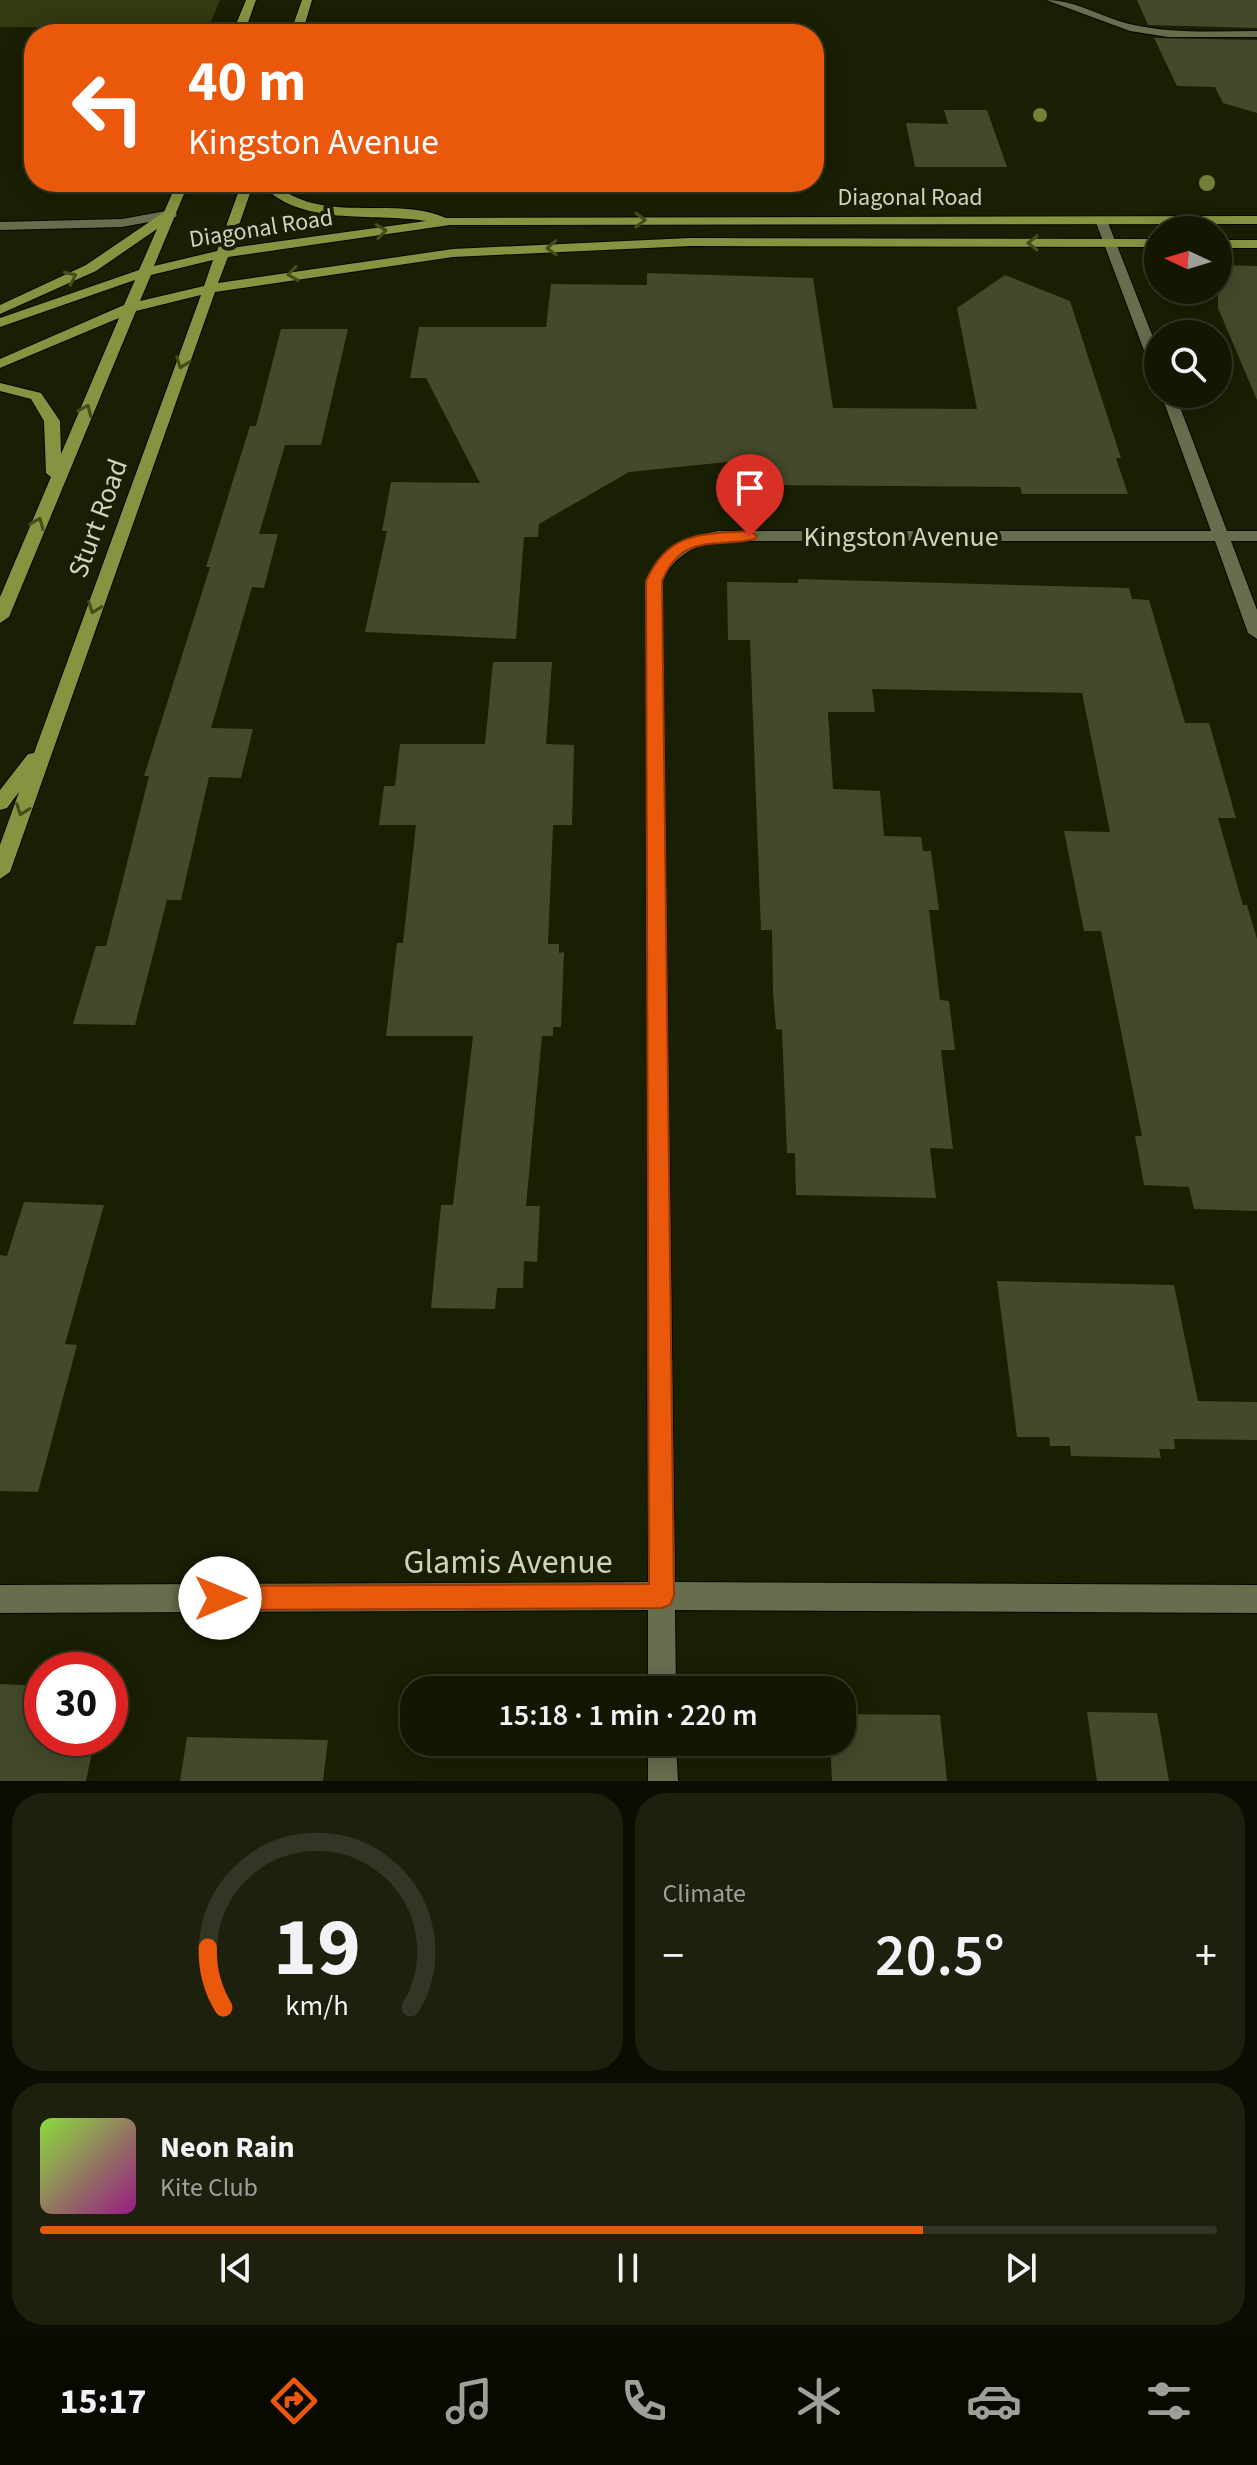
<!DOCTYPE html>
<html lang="en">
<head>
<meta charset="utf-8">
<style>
  :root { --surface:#131702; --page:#1c200c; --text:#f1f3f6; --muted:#9d9f99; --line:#323624; --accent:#ea580c }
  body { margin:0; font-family:"Source Sans 3",sans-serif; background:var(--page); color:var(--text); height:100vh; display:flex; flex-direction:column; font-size:30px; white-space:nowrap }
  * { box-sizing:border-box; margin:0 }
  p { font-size:26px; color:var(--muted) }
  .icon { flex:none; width:44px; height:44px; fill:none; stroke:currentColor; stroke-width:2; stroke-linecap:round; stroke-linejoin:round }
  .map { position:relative; height:1781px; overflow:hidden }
  .details { display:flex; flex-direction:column; gap:12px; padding:12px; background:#0a0d01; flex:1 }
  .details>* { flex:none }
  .top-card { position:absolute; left:24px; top:24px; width:800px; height:168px; border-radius:32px; box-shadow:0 4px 20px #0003,0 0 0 2px var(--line); background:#ea580c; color:#fff; overflow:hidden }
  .needle { width:52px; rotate:274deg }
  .controls { position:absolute; left:1144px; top:216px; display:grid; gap:16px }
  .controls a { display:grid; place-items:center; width:88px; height:88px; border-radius:50%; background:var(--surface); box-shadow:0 4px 20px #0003,0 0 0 2px var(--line); font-size:40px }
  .speed { position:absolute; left:24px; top:1652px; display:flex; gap:16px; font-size:40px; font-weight:700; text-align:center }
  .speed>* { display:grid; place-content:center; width:104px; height:104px; border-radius:50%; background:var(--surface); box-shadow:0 4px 20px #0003,0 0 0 2px var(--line); line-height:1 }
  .speed .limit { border:12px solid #d22; background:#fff; color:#111 }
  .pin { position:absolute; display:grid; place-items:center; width:68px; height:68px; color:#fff; margin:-82px -34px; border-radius:50% 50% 50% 0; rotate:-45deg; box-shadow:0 0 8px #0007 }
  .pin .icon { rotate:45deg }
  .me { position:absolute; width:88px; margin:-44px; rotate:90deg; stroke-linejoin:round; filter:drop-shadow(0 0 6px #0008) }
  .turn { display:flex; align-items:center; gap:28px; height:168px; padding:0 32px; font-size:36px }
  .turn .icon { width:104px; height:104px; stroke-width:2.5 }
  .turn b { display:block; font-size:56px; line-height:68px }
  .big { font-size:60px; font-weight:600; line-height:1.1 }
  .details .tile { flex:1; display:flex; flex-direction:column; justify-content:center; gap:12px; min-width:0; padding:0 28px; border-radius:32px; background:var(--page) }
  .details .dial { align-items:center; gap:0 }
  .dial svg { height:208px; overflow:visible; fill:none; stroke:var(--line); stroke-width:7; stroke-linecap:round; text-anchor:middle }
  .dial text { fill:var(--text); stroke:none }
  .song { display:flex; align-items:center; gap:24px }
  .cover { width:96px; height:96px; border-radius:12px; background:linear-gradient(135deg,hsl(90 70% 55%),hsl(310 70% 35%)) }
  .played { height:8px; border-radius:4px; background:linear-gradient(90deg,var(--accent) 75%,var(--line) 75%) }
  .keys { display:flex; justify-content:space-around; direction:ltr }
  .heat { display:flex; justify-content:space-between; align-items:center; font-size:44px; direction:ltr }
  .details .tiles { flex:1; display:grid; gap:12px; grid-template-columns:1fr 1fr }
  .tile:last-child { grid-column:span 2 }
  .trip { position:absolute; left:400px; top:1676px; width:456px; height:80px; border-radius:32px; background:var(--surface); box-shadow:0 4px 20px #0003,0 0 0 2px var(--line); font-weight:600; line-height:80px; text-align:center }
  .menu { display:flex; height:128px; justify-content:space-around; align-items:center; background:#080901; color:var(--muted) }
  .menu .icon { width:56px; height:56px }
  .menu .selected { color:var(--accent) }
  .menu b { font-size:36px; color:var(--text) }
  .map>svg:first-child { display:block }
  .green { fill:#323a10 }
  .building { fill:#434a2b }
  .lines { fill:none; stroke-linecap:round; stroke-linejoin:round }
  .minor-casing { stroke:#050800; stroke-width:2 }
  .major-casing { stroke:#050800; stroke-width:2 }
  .minor { fill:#666e4d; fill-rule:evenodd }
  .major { fill:#859440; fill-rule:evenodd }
  .tree { fill:#728136 }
  .oneway { stroke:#444e1b }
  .route { fill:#ea580c; stroke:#983908; stroke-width:2 }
  .labels { text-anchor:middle; stroke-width:8; stroke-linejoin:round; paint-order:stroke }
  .far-street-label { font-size:24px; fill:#cfd4c2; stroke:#191f02 }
  .street-label { font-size:28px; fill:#cfd4c2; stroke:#191f02 }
  .near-street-label { font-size:34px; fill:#cfd4c2; stroke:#191f02 }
</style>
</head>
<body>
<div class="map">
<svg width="1257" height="1781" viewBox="0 0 1257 1781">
  <rect width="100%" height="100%" fill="#191f02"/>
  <path class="green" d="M0,0h220l-12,28 -208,-1z"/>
  <path class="building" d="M1137,0h120v28l-109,-3z
    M1154,38l103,2v73l-34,-10 -8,-16 -38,-1z
    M944,110h43l20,57h-92l-9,-44 42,1z
    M1218,265l39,1v134l-39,-92z
    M647,273l166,5 20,130 144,1 -20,-101 48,-33 65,26 51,157h-5l12,36h-106l-2,-7 -262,-2 -1,-26 -128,13 -90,52 -1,13h-14l-8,102 -151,-7 22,-101h-5l9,-49 89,1 -54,-105h-16l9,-51h127l5,-43 96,1z
    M281,329h67l-27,116h-36l-26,89h19l-14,54 -12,-1 -41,141 42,1 -12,49 -32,-1 -28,123h-14l-32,125 -62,-1 23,-78h10l43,-170h-5l66,-209h-4l44,-141h6z
    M798,579l331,9 3,11 17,1 36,123h24l27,95h-18l25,87h4l10,34v272l-63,-2 -5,-22 -45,-2 -9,-49h7l-41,-205h-17l-20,-100 46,1 -28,-139 -210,-4 3,23h-47l5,77 47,2 4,45 37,1 2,14h8l8,59h-10l11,90 9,1 6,49h-14l12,99 -23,-1 6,50 -140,-3 -1,-42h-8l-5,-123 -6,-1 -3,-38 -1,-61h-11l-11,-290h-22l-1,-58 71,1z
    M493,662h59l-6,82 28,1 -2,80h-19l-5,119h11v9l5,-1 -3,75h-8v9h-11l-16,170h14l-3,56 -13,-1 -1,27h-26l-2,21 -64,-1 10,-103h12l20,-169h-87l11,-93h6l13,-118h-37l5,-39h11l5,-42h85z
    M24,1202l80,3 -39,139 12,1 -39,147 -38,-1v-236l7,1z
    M997,1281l177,4 24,116 59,1v38l-83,-1 1,10h-16l2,9 -90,-2 -1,-10h-20l-1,-9h-32z
    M0,1684l42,2v52h53l-9,43h-86z
    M1087,1712l70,1 12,68h-72z
    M842,1714l98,1 7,66h-115l-2,-39h12z
    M187,1737l141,3 -5,41h-143z"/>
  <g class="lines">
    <defs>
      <path id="minor" d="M1046,0c31,0 58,19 88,25 40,9 82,6 123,6v6h-89l-38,-6z
        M171,210l6,4 -1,3 -54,10 -122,3v-8l122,-3z
        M1101,216l6,4 51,130v23l-7,-4 -56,-149z
        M1161,394h14l52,137h30v10h-26l26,69v29l-9,-6 -33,-92h-497c-26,5 -44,16 -56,40l13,1001 582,3v28l-582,-3 1,80h-28v-80l-648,3v-28l648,-3 -2,-1001c16,-32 38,-43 72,-50h493z
        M648,1742h28l2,39h-30z"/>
      <path id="major" d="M246,0h10l-12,34h-12z
        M302,0h10l-10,34h-12z
        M177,182h12l-35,84 63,-15 25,-69h12l-23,66 195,-27c-54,-9 -127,7 -167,-39h13c51,45 123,12 174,36l811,-2v8l-807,1 -222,32 -10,26 235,-34 237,-11 468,1v8l-468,-1 -237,11 -238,35 -205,580 -10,7v-34l19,-53 -12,16 -7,2v-20l28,-36 6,-1 167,-458 -65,16 -127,306 -9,6v-26l51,-120 -5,-4 -2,-52 -13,-22 -31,-8v-8l41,10 19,28 1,33 58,-136 -119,50v-9l124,-54 11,-25 -135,47v-9l139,-48 18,-41 -61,42 -96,43v-9l86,-40 78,-53zM213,260l-9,26 -64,15 11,-26z
        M1218,240h39v8h-39z"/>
    </defs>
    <use href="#minor" class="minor-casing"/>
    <use href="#major" class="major-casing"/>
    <use href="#minor" class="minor"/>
    <use href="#major" class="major"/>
  </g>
  <g class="tree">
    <circle cx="1040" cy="115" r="7"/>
    <circle cx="1207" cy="183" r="8"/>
  </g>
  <defs><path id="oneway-chevron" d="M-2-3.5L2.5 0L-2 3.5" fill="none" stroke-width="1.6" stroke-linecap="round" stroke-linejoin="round" transform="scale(2)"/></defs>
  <g class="oneway">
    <use href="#oneway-chevron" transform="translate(640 220)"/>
    <use href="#oneway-chevron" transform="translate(381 231) rotate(-8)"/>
    <use href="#oneway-chevron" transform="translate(1033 243) rotate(-180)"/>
    <use href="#oneway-chevron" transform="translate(552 248) rotate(177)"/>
    <use href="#oneway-chevron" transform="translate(293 274) rotate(172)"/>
    <use href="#oneway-chevron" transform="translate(71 277) rotate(-25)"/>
    <use href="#oneway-chevron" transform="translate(182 363) rotate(110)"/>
    <use href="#oneway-chevron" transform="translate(86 410) rotate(-66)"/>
    <use href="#oneway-chevron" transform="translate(38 523) rotate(-68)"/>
    <use href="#oneway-chevron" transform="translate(94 608) rotate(110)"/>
    <use href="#oneway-chevron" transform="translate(22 810) rotate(110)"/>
  </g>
  <path class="route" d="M750,531l7,5 -2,3c-41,9 -73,-6 -93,42l12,1015 -4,9 -9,3 -441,2 -8,-3 -4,-9 4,-9 8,-3 429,-2 -3,-1003c22,-50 56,-47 104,-50z"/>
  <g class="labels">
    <g class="far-street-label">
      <text x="910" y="205">Diagonal Road</text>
      <text transform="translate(261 228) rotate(-9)" y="8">Diagonal Road</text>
    </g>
    <g class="street-label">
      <text transform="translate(97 518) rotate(-70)" y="10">Sturt Road</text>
      <text x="901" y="546">Kingston Avenue</text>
    </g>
    <g class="near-street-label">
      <text x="508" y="1573">Glamis Avenue</text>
    </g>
  </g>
</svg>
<div class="controls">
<a><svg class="needle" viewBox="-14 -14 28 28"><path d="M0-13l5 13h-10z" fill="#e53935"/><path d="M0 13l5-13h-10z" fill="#9d9f99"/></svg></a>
<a><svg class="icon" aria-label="search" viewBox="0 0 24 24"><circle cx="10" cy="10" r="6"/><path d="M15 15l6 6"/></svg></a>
</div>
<div class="speed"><div class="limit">30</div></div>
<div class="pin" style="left:750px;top:536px;background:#d93025"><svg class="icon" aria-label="arrive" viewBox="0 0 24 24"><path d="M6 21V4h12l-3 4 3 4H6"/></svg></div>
<svg class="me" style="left:220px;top:1598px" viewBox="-20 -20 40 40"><circle r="19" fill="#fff"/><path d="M0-13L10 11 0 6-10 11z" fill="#ea580c"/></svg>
<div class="trip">15:18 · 1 min · 220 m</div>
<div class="top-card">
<div class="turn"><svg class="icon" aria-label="left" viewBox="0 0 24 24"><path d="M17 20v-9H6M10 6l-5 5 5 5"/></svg><div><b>40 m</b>Kingston Avenue</div></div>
</div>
</div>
<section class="details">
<div class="tiles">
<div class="tile dial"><svg viewBox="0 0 100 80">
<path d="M14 69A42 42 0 1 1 86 69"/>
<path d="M14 69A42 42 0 0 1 8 46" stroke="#ea580c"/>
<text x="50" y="56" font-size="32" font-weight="700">19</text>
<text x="50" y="72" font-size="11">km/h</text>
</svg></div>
<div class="tile"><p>Climate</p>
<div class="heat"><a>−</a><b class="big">20.5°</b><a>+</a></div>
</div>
<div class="tile">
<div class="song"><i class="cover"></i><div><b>Neon Rain</b><p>Kite Club</p></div></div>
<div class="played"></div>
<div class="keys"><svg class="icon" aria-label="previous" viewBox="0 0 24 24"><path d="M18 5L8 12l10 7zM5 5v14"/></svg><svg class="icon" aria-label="pause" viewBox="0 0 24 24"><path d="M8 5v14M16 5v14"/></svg><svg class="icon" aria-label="next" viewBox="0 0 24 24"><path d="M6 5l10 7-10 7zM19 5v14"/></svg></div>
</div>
</div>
</section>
<nav class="menu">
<b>15:17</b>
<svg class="icon selected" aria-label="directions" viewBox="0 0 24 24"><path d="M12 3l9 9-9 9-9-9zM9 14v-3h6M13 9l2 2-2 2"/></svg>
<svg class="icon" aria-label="music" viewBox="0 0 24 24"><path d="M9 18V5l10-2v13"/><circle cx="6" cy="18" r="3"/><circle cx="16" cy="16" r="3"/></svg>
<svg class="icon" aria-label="phone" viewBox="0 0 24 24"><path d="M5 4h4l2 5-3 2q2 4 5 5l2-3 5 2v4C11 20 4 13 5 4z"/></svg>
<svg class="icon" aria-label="climate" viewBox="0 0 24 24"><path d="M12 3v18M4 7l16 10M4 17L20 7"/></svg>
<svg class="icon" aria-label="car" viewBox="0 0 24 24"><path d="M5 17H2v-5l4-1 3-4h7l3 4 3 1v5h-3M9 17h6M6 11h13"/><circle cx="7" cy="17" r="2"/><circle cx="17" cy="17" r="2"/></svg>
<svg class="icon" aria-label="filters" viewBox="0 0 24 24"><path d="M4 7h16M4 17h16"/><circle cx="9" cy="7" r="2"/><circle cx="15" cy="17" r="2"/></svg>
</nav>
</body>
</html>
